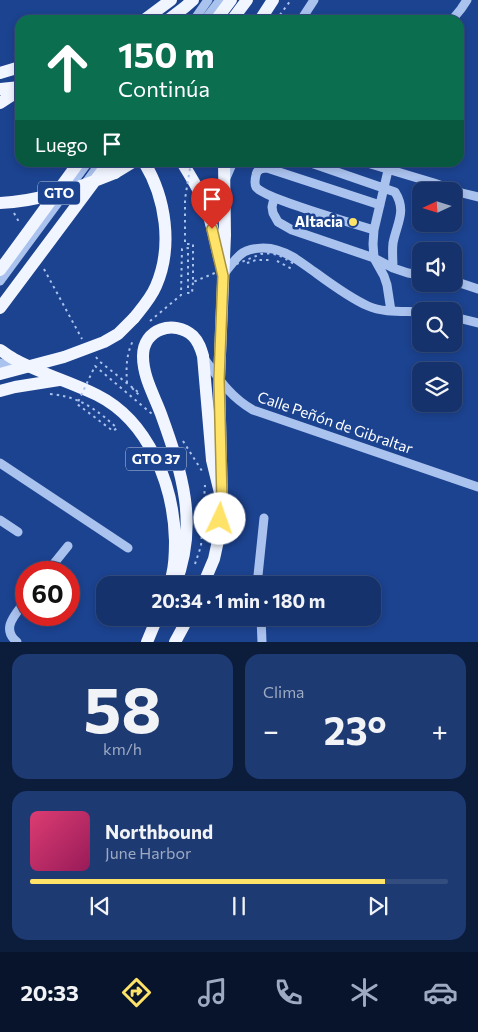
<!DOCTYPE html>
<html lang="es">
<head>
<meta charset="utf-8">
<style>
  :root { --surface:#15326c; --page:#1e3a72; --text:#f1f3f6; --muted:#9daac2; --line:#344d7f; --accent:#ffe268 }
  body { margin:0; font-family:Commissioner,sans-serif; background:var(--page); color:var(--text); height:100vh; display:flex; flex-direction:column; font-size:19px; white-space:nowrap }
  * { box-sizing:border-box; margin:0 }
  p { font-size:16px; color:var(--muted) }
  .icon { flex:none; width:28px; height:28px; fill:none; stroke:currentColor; stroke-width:2; stroke-linecap:round; stroke-linejoin:round }
  .map { position:relative; height:642px; overflow:hidden }
  .details { display:flex; flex-direction:column; gap:12px; padding:12px; background:#0c1c3b; flex:1 }
  .details>* { flex:none }
  .top-card { position:absolute; left:15px; top:15px; width:449px; height:152px; border-radius:15px; box-shadow:0 2px 8px #0003,0 0 0 1px var(--line); background:#0b6e4f; color:#fff; overflow:hidden }
  .needle { width:32px; rotate:266deg }
  .tools { position:absolute; left:412px; top:182px; display:grid; gap:10px }
  .tools a { display:grid; place-items:center; width:50px; height:50px; border-radius:10px; background:var(--surface); box-shadow:0 2px 8px #0003,0 0 0 1px var(--line); font-size:25px }
  .speed { position:absolute; left:15px; top:561px; display:flex; gap:10px; font-size:25px; font-weight:700; text-align:center }
  .speed>* { display:grid; place-content:center; width:65px; height:65px; border-radius:50%; background:var(--surface); box-shadow:0 2px 8px #0003,0 0 0 1px var(--line); line-height:1 }
  .speed .limit { border:8px solid #d22; background:#fff; color:#111 }
  .pin { position:absolute; display:grid; place-items:center; width:42px; height:42px; color:#fff; margin:-51px -21px; border-radius:50% 50% 50% 0; rotate:-45deg; box-shadow:0 0 5px #0007 }
  .pin .icon { rotate:45deg }
  .me { position:absolute; width:55px; margin:-28px; rotate:3deg; stroke-linejoin:round; filter:drop-shadow(0 0 4px #0008) }
  .turn { display:flex; align-items:center; gap:18px; height:105px; padding:0 20px; font-size:22px }
  .turn .icon { width:65px; height:65px; stroke-width:2.5 }
  .turn b { display:block; font-size:35px; line-height:42px }
  .then { display:flex; align-items:center; height:48px; padding:0 20px; background:#0003; gap:10px; font-size:19px }
  .big { font-size:38px; font-weight:700; line-height:1.1 }
  .details .card { flex:1; display:flex; flex-direction:column; justify-content:center; gap:8px; min-width:0; padding:0 18px; border-radius:15px; background:var(--page) }
  .details .dial { align-items:center; gap:0 }
  .dial b { font-size:65px; line-height:1 }
  .song { display:flex; align-items:center; gap:15px }
  .cover { width:60px; height:60px; border-radius:8px; background:linear-gradient(135deg,hsl(340 70% 55%),hsl(330 70% 35%)) }
  .played { height:5px; border-radius:2px; background:linear-gradient(90deg,var(--accent) 85%,var(--line) 85%) }
  .keys { display:flex; justify-content:space-around; direction:ltr }
  .heat { display:flex; justify-content:space-between; align-items:center; font-size:28px; direction:ltr }
  .details .tiles { flex:1; display:grid; gap:12px; grid-template-columns:1fr 1fr }
  .card:last-child { grid-column:span 2 }
  .trip { position:absolute; left:96px; top:576px; width:285px; height:50px; border-radius:15px; background:var(--surface); box-shadow:0 2px 8px #0003,0 0 0 1px var(--line); font-weight:700; line-height:50px; text-align:center }
  .dock { display:flex; height:80px; justify-content:space-around; align-items:center; background:#08142b; color:var(--muted) }
  .dock .icon { width:35px; height:35px }
  .dock .selected { color:var(--accent) }
  .dock b { font-size:22px; color:var(--text) }
  .map>svg:first-child { display:block }
  .lines { fill:none; stroke-linecap:round; stroke-linejoin:round }
  .path { stroke:#aac2ee; stroke-width:2; stroke-dasharray:2.5 4; stroke-linecap:butt }
  .minor { stroke:#aac2ee; stroke-width:9 }
  .major { stroke:#f1f5ff; stroke-width:12 }
  .path-bridge { stroke:#aac2ee; stroke-width:2; stroke-dasharray:2.5 4; stroke-linecap:butt }
  .minor-bridge { stroke:#aac2ee; stroke-width:9 }
  .major-bridge { stroke:#f1f5ff; stroke-width:12 }
  .route-casing { stroke:#a69344; stroke-width:12 }
  .route { stroke:#ffe268; stroke-width:9 }
  .poi-dot { fill:#ffe268; stroke:#1c4390; stroke-width:2 }
  .labels { text-anchor:middle; stroke-width:5; stroke-linejoin:round; paint-order:stroke }
  .shield { fill:#1c4390; stroke:#bbc7de; stroke-width:1 }
  .shield-label { font-size:14px; font-weight:bold; fill:#fff }
  .poi-label { font-size:15px; font-weight:bold; fill:#fff; stroke:#1c4390; text-anchor:end }
  .street-label { font-size:15px; fill:#fff; stroke:#1c4390 }
</style>
</head>
<body>
<div class="map">
<svg width="478" height="642" viewBox="0 0 478 642">
  <rect width="100%" height="100%" fill="#1c4390"/>
  <g class="lines">
    <path class="path" d="M276,20l15,-20
      M14,55l6,-1
      M14,213l5,9
      M277,261l15,8v-1
      M247,263l9,-3h14
      M44,269l38,70
      M150,321l31,-26 1,-46 6,-1v45h4l1,-11
      M96,357l3,4 39,31
      M127,383c-1,-15 -1,-30 7,-44
      M132,388l9,9
      M50,394c24,2 40,11 58,26
      M183,441l19,30
      M195,564l6,-18 4,-61"/>
    <path class="minor" d="M194,20l14,-20
      M205,20l15,-20
      M301,20l13,-20
      M452,20l9,-11 6,-9
      M308,162l87,30c12,19 2,31 -2,51 -1,8 0,17 0,25
      M364,162l70,21 28,10 16,4
      M390,162l-16,68 -1,14 1,14 10,18 3,9 4,26
      M226,178l7,-16
      M274,198l-2,9 1,6 5,9 14,8 82,28 19,10 15,5 13,2
      M374,230c-19,-6 -109,-31 -118,-43 -2,-4 -1,-8 0,-12 1,-6 6,-7 11,-7l113,37
      M223,275c5,-6 11,-15 17,-20 8,-8 27,-8 37,-5 15,4 27,15 39,23 15,11 36,26 52,33 16,7 36,5 53,6
      M454,281l24,8
      M454,317l24,6
      M204,358c15,21 26,39 49,52l225,77
      M0,363l19,6
      M0,463l128,85
      M0,520l18,12
      M47,572l21,-26
      M207,577l10,8
      M257,585l7,-67
      M261,618l1,24
      M17,642c-17,-14 -1,-28 9,-42"/>
    <path class="major" d="M144,20l27,-20
      M168,20l17,-13 8,-7
      M216,20l15,-20
      M232,20l15,-20
      M260,20l13,-20
      M0,73l20,-6
      M0,89l20,-2
      M0,103l20,-13
      M182,162c8,14 17,27 23,42 7,18 10,38 15,57
      M115,173l18,-11
      M134,318c8,-10 17,-20 22,-32 17,-39 10,-88 -12,-124
      M0,350c5,3 10,7 16,10 26,14 55,22 81,35 52,26 77,91 78,146 0,11 0,23 -3,34
      M0,391l15,-4 44,-7
      M175,585c24,-60 7,-113 -14,-171 -7,-19 -18,-37 -18,-58 0,-27 31,-37 50,-20 6,6 8,13 10,20l9,104 10,41
      M203,585l11,-26 5,-23 3,-35 -3,-122 6,-144 -1,-73
      M147,642l10,-24
      M175,642l13,-24"/>
    <path class="path-bridge" d="M191,162l-6,37v45h8v38l68,-28c15,-2 20,2 33,10
      M108,420l9,8 -4,3 -36,-27 18,-38 57,48"/>
    <path class="minor-bridge" d="M85,184l16,-22
      M0,281l88,-119"/>
    <path class="major-bridge" d="M0,203c40,-2 78,-15 115,-30
      M0,270l79,-108
      M0,308l109,-146
      M0,374l64,-17 40,-15 14,-8 16,-16"/>
  </g>
  <g class="lines">
    <defs>
      <path id="route" d="M212,229l11,47 -4,103 3,122 -2,18"/>
    </defs>
    <use href="#route" class="route-casing"/>
    <use href="#route" class="route"/>
  </g>
  <circle class="poi-dot" cx="353" cy="222" r="5"/>
  <g class="labels">
    <g class="shield">
      <rect x="38" y="181.5" width="42" height="23" rx="4"/>
      <rect x="126" y="447.5" width="60" height="23" rx="4"/>
    </g>
    <g class="shield-label">
      <text x="59" y="198">GTO</text>
      <text x="156" y="464">GTO 37</text>
    </g>
    <g class="poi-label">
      <text x="343" y="227">Altacia</text>
    </g>
    <g class="street-label">
      <text transform="translate(335 423) rotate(19)" y="5">Calle Peñón de Gibraltar</text>
    </g>
  </g>
</svg>
<div class="tools">
<a><svg class="needle" viewBox="-14 -14 28 28"><path d="M0-13l5 13h-10z" fill="#e53935"/><path d="M0 13l5-13h-10z" fill="#9daac2"/></svg></a>
<a><svg class="icon" aria-label="sound" viewBox="0 0 24 24"><path d="M4 9h4l5-4v14l-5-4H4zM17 9q2 3 0 6"/></svg></a>
<a><svg class="icon" aria-label="search" viewBox="0 0 24 24"><circle cx="10" cy="10" r="6"/><path d="M15 15l6 6"/></svg></a>
<a><svg class="icon" aria-label="layers" viewBox="0 0 24 24"><path d="M12 4l9 5-9 5-9-5zM3 14l9 5 9-5"/></svg></a>
</div>
<div class="speed"><div class="limit">60</div></div>
<div class="pin" style="left:212px;top:229px;background:#d93025"><svg class="icon" aria-label="arrive" viewBox="0 0 24 24"><path d="M6 21V4h12l-3 4 3 4H6"/></svg></div>
<svg class="me" style="left:220px;top:519px" viewBox="-20 -20 40 40"><circle r="19" fill="#fff"/><path d="M0-13L10 11 0 6-10 11z" fill="#ffe268"/></svg>
<div class="trip">20:34 · 1 min · 180 m</div>
<div class="top-card">
<div class="turn"><svg class="icon" aria-label="ahead" viewBox="0 0 24 24"><path d="M12 20V5M6 11l6-6 6 6"/></svg><div><b>150 m</b>Continúa</div></div>
<div class="then">Luego<svg class="icon" aria-label="arrive" viewBox="0 0 24 24"><path d="M6 21V4h12l-3 4 3 4H6"/></svg></div>
</div>
</div>
<section class="details">
<div class="tiles">
<div class="card dial"><b>58</b><p>km/h</p></div>
<div class="card"><p>Clima</p>
<div class="heat"><a>−</a><b class="big">23°</b><a>+</a></div>
</div>
<div class="card">
<div class="song"><i class="cover"></i><div><b>Northbound</b><p>June Harbor</p></div></div>
<div class="played"></div>
<div class="keys"><svg class="icon" aria-label="previous" viewBox="0 0 24 24"><path d="M18 5L8 12l10 7zM5 5v14"/></svg><svg class="icon" aria-label="pause" viewBox="0 0 24 24"><path d="M8 5v14M16 5v14"/></svg><svg class="icon" aria-label="next" viewBox="0 0 24 24"><path d="M6 5l10 7-10 7zM19 5v14"/></svg></div>
</div>
</div>
</section>
<nav class="dock">
<b>20:33</b>
<svg class="icon selected" aria-label="directions" viewBox="0 0 24 24"><path d="M12 3l9 9-9 9-9-9zM9 14v-3h6M13 9l2 2-2 2"/></svg>
<svg class="icon" aria-label="music" viewBox="0 0 24 24"><path d="M9 18V5l10-2v13"/><circle cx="6" cy="18" r="3"/><circle cx="16" cy="16" r="3"/></svg>
<svg class="icon" aria-label="phone" viewBox="0 0 24 24"><path d="M5 4h4l2 5-3 2q2 4 5 5l2-3 5 2v4C11 20 4 13 5 4z"/></svg>
<svg class="icon" aria-label="climate" viewBox="0 0 24 24"><path d="M12 3v18M4 7l16 10M4 17L20 7"/></svg>
<svg class="icon" aria-label="car" viewBox="0 0 24 24"><path d="M5 17H2v-5l4-1 3-4h7l3 4 3 1v5h-3M9 17h6M6 11h13"/><circle cx="7" cy="17" r="2"/><circle cx="17" cy="17" r="2"/></svg>
</nav>
</body>
</html>
